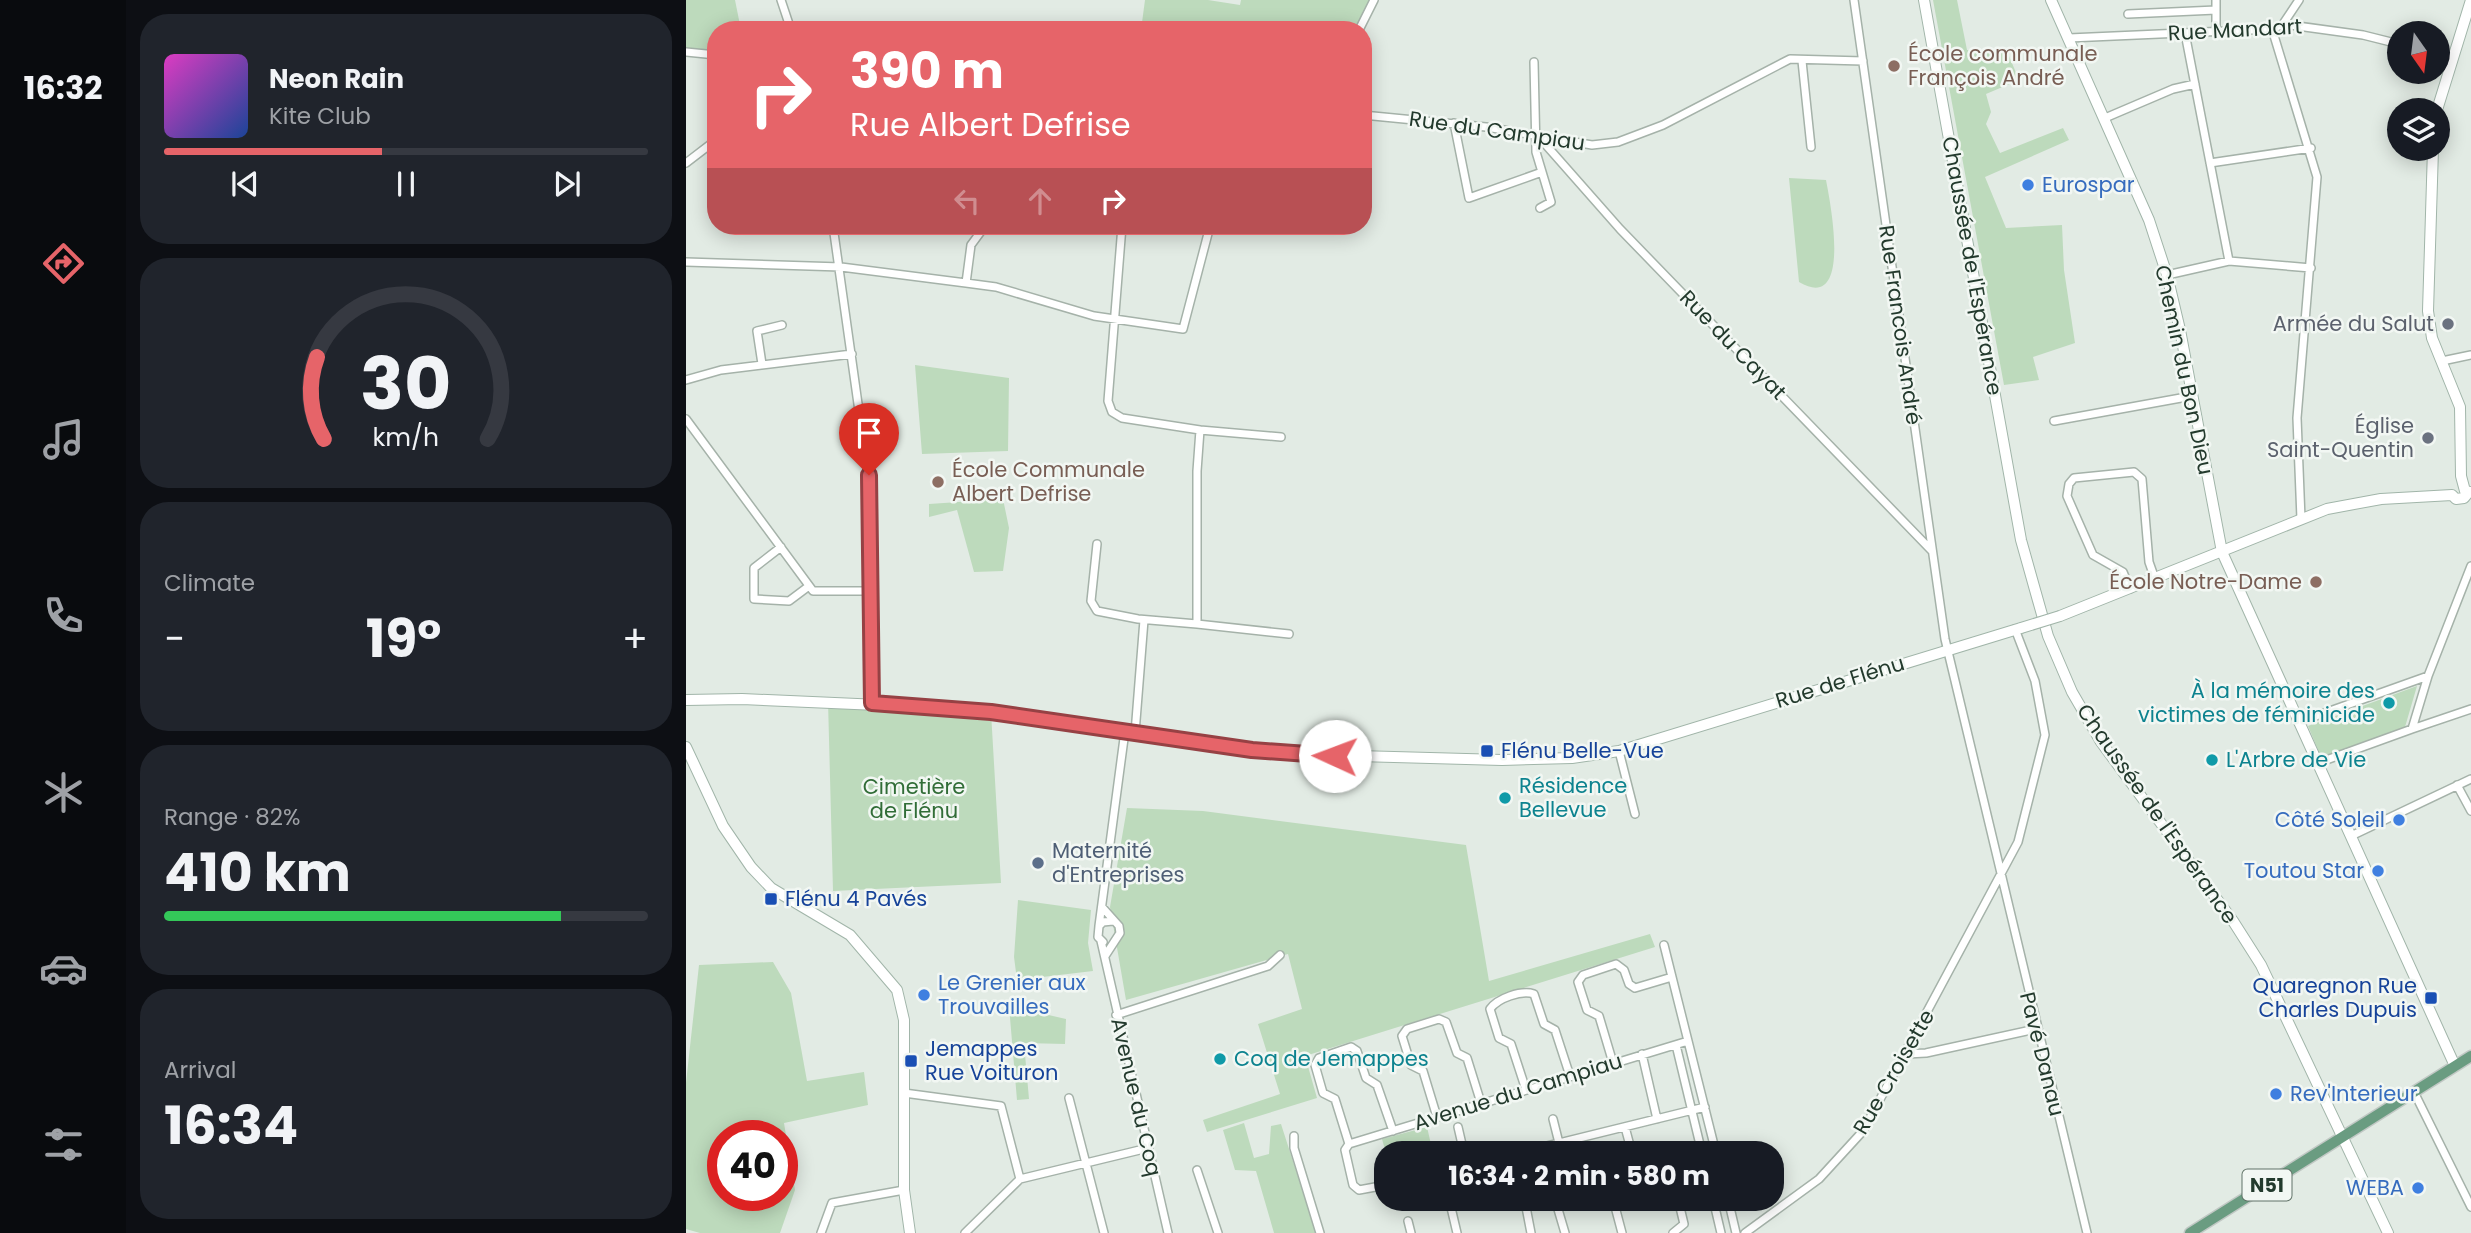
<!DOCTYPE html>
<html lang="en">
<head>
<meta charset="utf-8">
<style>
  :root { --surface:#171b24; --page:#20242c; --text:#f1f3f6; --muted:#9ea1a6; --line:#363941; --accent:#e66469 }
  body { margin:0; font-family:Poppins,sans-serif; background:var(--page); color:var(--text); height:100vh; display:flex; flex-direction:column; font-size:26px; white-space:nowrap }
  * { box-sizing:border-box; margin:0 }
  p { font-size:23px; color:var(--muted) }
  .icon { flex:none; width:38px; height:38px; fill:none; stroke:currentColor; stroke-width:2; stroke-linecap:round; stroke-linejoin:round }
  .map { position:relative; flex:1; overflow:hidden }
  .details { display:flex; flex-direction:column; gap:14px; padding:14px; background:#0d0f14; width:560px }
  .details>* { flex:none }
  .banner { position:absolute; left:21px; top:21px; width:665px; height:214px; border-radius:28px; box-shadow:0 4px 18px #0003; background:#e66469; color:#fff; overflow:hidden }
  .needle { width:46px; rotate:166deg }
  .tools { position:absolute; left:1701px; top:21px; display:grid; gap:14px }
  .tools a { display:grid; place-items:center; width:63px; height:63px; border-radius:50%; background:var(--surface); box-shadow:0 4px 18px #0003; font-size:35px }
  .speed { position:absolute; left:21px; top:1120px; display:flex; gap:14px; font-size:35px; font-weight:700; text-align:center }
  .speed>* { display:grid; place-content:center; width:91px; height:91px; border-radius:50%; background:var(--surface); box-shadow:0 4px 18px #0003; line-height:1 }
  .speed .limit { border:10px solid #d22; background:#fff; color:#111 }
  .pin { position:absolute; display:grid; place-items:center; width:60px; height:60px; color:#fff; margin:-72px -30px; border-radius:50% 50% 50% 0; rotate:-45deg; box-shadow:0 0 7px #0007 }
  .pin .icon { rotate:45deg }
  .me { position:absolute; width:77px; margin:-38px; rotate:272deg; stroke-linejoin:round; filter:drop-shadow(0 0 5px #0008) }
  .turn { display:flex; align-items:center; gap:24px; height:147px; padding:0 28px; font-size:32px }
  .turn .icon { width:91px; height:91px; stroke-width:2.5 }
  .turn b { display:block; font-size:49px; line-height:60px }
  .lanes { display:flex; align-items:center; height:66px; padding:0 28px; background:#0003; justify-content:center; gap:35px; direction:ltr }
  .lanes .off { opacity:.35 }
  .big { font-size:52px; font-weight:700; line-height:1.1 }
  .details .widget { flex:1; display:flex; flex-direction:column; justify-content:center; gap:10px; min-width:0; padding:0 24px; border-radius:28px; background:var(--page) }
  .details .dial { align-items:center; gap:0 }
  .dial svg { height:182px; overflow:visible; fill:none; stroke:var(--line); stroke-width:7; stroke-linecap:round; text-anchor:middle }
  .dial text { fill:var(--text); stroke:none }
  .song { display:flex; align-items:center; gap:21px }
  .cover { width:84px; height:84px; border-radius:10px; background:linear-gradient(135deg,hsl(310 70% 55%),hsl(220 70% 35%)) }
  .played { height:7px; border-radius:4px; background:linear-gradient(90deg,var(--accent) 45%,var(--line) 45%) }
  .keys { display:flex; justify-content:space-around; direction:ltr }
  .heat { display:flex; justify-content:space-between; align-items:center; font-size:38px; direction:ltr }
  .charge { height:10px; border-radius:5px; background:linear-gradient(90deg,#34c759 82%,var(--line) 0) }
  .trip { position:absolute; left:688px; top:1141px; width:410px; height:70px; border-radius:28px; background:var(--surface); box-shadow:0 4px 18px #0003; font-weight:700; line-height:70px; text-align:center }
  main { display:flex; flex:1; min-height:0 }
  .dock { display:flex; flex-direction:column; width:126px; justify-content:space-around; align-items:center; background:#090b0e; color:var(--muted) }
  .dock .icon { width:49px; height:49px }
  .dock .selected { color:var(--accent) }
  .dock b { font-size:32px; color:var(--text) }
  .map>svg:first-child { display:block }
  .green { fill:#bddabc; fill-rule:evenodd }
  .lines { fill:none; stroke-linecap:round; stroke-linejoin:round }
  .street-casing { stroke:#a5b2a9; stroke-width:10 }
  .secondary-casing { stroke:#a1b5a9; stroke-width:12 }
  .primary-casing { stroke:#c1c8c4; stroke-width:13 }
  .street { stroke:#fff; stroke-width:7 }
  .secondary { stroke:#fff; stroke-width:10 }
  .primary { stroke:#6a9c81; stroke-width:10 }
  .secondary-bridge-casing { stroke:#a1b5a9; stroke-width:12; stroke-linecap:butt }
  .secondary-bridge { stroke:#fff; stroke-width:10 }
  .route-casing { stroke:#964144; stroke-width:18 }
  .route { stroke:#e66469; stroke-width:12 }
  .education-dot { fill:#8d6e63; stroke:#f2f7f3; stroke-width:2.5 }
  .shop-dot { fill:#3f7fe0; stroke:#f2f7f3; stroke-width:2.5 }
  .worship-dot { fill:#6b7280; stroke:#f2f7f3; stroke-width:2.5 }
  .culture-dot { fill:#0f9aa8; stroke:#f2f7f3; stroke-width:2.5 }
  .transit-dot { fill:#1a4fb4; stroke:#f2f7f3; stroke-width:2.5 }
  .service-dot { fill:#5c6f8a; stroke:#f2f7f3; stroke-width:2.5 }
  .labels { text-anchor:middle; stroke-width:5; stroke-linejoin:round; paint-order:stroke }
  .shield { fill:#f2f7f3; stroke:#617368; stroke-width:2 }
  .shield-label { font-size:19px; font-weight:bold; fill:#233a2d }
  .street-label { font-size:21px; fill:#233a2d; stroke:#f2f7f3 }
  .education-label { font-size:21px; fill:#785e54; stroke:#f2f7f3; text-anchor:start }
  .shop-label { font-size:21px; fill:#366cbe; stroke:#f2f7f3; text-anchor:start }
  .worship-label { font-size:21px; fill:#5b616d; stroke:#f2f7f3; text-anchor:end }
  .culture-label { font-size:21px; fill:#0d838f; stroke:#f2f7f3; text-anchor:start }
  .transit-label { font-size:21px; fill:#164399; stroke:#f2f7f3; text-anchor:start }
  .park-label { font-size:21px; fill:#316d37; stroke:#f2f7f3 }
  .service-label { font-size:21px; fill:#4e5e75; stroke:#f2f7f3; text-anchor:start }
</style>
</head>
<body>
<main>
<nav class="dock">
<b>16:32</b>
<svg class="icon selected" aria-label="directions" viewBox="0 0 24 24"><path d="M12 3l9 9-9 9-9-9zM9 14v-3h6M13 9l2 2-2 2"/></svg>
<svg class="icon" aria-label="music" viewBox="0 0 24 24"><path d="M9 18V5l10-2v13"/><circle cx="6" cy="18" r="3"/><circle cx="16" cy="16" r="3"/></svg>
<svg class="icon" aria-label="phone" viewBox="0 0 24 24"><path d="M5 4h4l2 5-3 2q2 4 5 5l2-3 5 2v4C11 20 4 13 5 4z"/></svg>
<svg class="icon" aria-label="climate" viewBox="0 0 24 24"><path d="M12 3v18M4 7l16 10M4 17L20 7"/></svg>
<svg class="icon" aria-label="car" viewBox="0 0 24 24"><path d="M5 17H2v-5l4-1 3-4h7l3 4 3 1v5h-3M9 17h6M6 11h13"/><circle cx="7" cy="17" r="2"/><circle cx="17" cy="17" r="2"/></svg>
<svg class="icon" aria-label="filters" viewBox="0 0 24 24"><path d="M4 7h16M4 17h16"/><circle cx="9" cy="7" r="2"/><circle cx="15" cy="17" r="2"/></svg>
</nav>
<section class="details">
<div class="widget">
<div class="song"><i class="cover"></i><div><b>Neon Rain</b><p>Kite Club</p></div></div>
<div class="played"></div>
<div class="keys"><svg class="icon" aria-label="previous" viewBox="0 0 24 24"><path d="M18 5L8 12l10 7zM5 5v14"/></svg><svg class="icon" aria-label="pause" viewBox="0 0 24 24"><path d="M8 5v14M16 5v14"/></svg><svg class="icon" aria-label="next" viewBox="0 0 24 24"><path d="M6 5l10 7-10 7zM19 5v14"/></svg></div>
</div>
<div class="widget dial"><svg viewBox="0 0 100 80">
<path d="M14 69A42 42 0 1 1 86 69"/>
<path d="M14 69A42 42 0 0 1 11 33" stroke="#e66469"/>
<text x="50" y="56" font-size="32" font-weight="700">30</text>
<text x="50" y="72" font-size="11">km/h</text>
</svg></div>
<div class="widget"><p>Climate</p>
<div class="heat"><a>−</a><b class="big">19°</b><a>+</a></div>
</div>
<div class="widget"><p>Range · 82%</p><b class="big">410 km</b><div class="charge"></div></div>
<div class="widget"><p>Arrival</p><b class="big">16:34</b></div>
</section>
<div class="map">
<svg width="1785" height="1233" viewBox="0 0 1785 1233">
  <rect width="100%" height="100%" fill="#e2ebe4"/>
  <path class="green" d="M0,0h49l6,30h-25v25l-30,-3z
    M459,0h63l32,5 1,-5h133l-15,30h-218z
    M1247,0h24l10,50 40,1 12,29 -33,14 5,18 -5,12 14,29 63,-25 6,12 -84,37 21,51 56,-3 2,45 11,73 -42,14 6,23 -35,5z
    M1103,178l37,2c4,21 27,134 -27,102z
    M229,365l94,13 -1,73 -86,3z
    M317,499l6,29 -6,43 -29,1 -17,-62 -28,7v-13z
    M1731,686l-12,41 -84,30 -13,-31z
    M142,701l163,11 10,171 -168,8z
    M441,808l76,3 263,34 23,136 161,-47 5,13 -350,109 12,42 -110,34 -4,-12 77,-26 -22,-70 44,-15 -14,-55 -162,46 -16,-93z
    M332,900l73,10 -3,33 5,28 -76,9 -3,-23z
    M87,962l18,31 16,88 57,-9 4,33 -84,18 11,67 -15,43h-80l-14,-4v-146l13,-118zM37,1136h59v59h-59z
    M323,1006l57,13 -1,25 -41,-1 5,56 -12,1z
    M558,1123l10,35 15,-4 2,-28 10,-2 35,109h-42l-18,-62 -21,-1 -12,-40z
    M741,1127l6,26h-47l-4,-14z"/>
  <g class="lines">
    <defs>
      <path id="street" d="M95,0l10,30
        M1168,0l91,639 142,594
        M1530,0v31
        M1442,14l88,-4
        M1597,24l16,-24
        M1586,29l45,148 -20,241 4,101
        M673,30l15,-30
        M1499,33l44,228
        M1383,38l203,-9 11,-5 80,11 36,9
        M0,52l30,3
        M1752,55l14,4
        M1116,61l9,86
        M677,115l123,12 106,18 26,-3 45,-17 127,-66 73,2
        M1419,118l68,-29 22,-5
        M768,123l15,75 73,-26 -6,-20 -2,-90
        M852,136l82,93 312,322
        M0,163l30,-23
        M1524,163l101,-15
        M854,208l11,-6 -9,-30
        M147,226l35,249 4,228
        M0,262l155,5 125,16 30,4 98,29 89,13 27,-103
        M1481,275l62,-14 82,7
        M280,283l5,-38 14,-19
        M1756,361l29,-6
        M76,364l-5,-33 25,-6
        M0,380l35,-10 131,-16
        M0,419l127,172h58
        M1368,421l138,-25
        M514,430l81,7
        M411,544l-6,57 6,10 41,8 59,5v-153l3,-41 -78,-12 -10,-6 -4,-11 14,-175
        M95,547l-27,21v31l35,2 20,-15
        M1444,589l-7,-17 -30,-17 -26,-59 2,-12 5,-6 60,-6 8,7 7,83 6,17
        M511,624l92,10
        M1742,676l43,-110
        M1613,722l129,-46 -16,53 -94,34
        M1726,729l59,-20
        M449,733l9,-113
        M933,751l16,63
        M1771,785l14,26
        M1665,836l120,-57
        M416,907l17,19 1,7 -15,23
        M413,926l26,-195
        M415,941l67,292
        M417,942l-5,-5 1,-11 4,-4 10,-1
        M978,945l52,208
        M430,1015l152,-49 12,-11
        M990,1045l26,108
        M956,1054l15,65
        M1221,1054l19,-1 110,-24
        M927,1063l-14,-47 -12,-6 -9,-28 5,-7 33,-11 8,6 5,14 6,4 37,-11
        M840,1090l-15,-46 -12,-6 -9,-29c8,-11 31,-19 44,-15l10,30 11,6 15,46
        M1728,1092l57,115
        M218,1093l97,13 19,73
        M383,1098l35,135
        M751,1117l-14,-46 -12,-6 -9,-29 5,-7 32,-10 7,3 11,31 10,5 14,45
        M867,1119l6,24
        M772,1127l6,26
        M939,1127l7,26
        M608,1136v12l26,85
        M663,1144l339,-103
        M663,1144l-14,-45 -12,-6 -8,-28 4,-7 32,-11 6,4 9,27 11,7 16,46
        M663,1144l-4,6 8,35 6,5 27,-5
        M832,1153l187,-46
        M511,1170l21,63
        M763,1199l8,34
        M842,1199l-2,8 5,26
        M869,1199l10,34
        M927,1199l9,34
        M1027,1199l8,34
        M1042,1199l8,34
        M722,1221l3,12
        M135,1233l11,-30 72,-13
        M279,1233l55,-54 128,-31
        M987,1233l11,-9 -6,-25
        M1059,1233l74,-54 44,-48 155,-289 27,-107 -10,-54 -20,-52"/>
      <path id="secondary" d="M1238,0l97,540 27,96 24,56 29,50 132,179 28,44 127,268
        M1365,0l98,220 18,55 13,55 42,222 233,514
        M1751,110l34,-110
        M1747,149l-5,162 4,27 28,69 1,69 4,15 6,1
        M1374,616l267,-107 54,-10 71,-4 4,4 8,-1 4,-5
        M0,700l56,-1 205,9 339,46 216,6 70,-2 47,-7 402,-123
        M0,747l37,79 28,41 20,21 79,47 47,55 7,30v170l6,43"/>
      <path id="primary" d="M1504,1233l281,-177"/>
    </defs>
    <use href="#street" class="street-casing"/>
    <use href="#secondary" class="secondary-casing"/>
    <use href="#primary" class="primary-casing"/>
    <use href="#street" class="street"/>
    <use href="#secondary" class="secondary"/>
    <use href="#primary" class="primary"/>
    <defs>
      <path id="secondary-bridge" d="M1335,628l39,-12"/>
    </defs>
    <use href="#secondary-bridge" class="secondary-bridge-casing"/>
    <use href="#secondary-bridge" class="secondary-bridge"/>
  </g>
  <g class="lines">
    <defs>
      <path id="route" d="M183,475l3,228 119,9 261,38 83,6"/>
    </defs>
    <use href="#route" class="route-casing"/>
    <use href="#route" class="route"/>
  </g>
  <g class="education-dot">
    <circle cx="1208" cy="66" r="7"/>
    <circle cx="252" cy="482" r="7"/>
    <circle cx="1630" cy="582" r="7"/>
  </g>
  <g class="shop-dot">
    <circle cx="1342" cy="185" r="7"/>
    <circle cx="1713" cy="820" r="7"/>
    <circle cx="1692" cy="871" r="7"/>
    <circle cx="238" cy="995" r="7"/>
    <circle cx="1590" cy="1094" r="7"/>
    <circle cx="1732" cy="1188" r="7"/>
  </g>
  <g class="worship-dot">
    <circle cx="1762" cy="324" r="7"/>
    <circle cx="1742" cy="438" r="7"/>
  </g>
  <g class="culture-dot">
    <circle cx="1703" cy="703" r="7"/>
    <circle cx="1526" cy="760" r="7"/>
    <circle cx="819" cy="798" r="7"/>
    <circle cx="534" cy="1059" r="7"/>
  </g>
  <g class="transit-dot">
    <rect x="794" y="744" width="14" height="14" rx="3.5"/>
    <rect x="78" y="892" width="14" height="14" rx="3.5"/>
    <rect x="1738" y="991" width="14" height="14" rx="3.5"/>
    <rect x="218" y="1054" width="14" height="14" rx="3.5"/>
  </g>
  <circle class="service-dot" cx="352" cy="863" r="7"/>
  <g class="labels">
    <rect class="shield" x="1556.5" y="1169.5" width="49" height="31" rx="5"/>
    <g class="shield-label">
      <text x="1581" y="1192">N51</text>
    </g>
    <g class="street-label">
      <text transform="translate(1549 30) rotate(-3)" y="7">Rue Mandart</text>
      <text transform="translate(811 131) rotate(8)" y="7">Rue du Campiau</text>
      <text transform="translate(1286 266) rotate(80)" y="7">Chaussée de l'Espérance</text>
      <text transform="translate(1214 325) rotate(82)" y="7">Rue Francois André</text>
      <text transform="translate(1047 345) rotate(46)" y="7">Rue du Cayat</text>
      <text transform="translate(1498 370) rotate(78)" y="7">Chemin du Bon Dieu</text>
      <text transform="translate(1154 682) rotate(-17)" y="7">Rue de Flénu</text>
      <text transform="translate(1471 814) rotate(55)" y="7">Chaussée de l'Espérance</text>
      <text transform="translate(1356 1054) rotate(76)" y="7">Pavé Danau</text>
      <text transform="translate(1208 1072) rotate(-60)" y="7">Rue Croisette</text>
      <text transform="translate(832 1092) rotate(-17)" y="7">Avenue du Campiau</text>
      <text transform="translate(450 1097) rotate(77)" y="7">Avenue du Coq</text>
    </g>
    <g class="education-label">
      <text x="1222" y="61">École communale<tspan x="1222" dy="24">François André</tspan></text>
      <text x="266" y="477">École Communale<tspan x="266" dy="24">Albert Defrise</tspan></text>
      <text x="1616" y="589" text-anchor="end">École Notre-Dame</text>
    </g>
    <g class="shop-label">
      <text x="1356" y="192">Eurospar</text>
      <text x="1699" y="827" text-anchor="end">Côté Soleil</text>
      <text x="1678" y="878" text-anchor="end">Toutou Star</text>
      <text x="252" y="990">Le Grenier aux<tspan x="252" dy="24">Trouvailles</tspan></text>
      <text x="1604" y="1101">Rev'Interieur</text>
      <text x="1718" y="1195" text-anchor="end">WEBA</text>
    </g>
    <g class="worship-label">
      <text x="1748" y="331">Armée du Salut</text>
      <text x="1728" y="433">Église<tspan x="1728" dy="24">Saint-Quentin</tspan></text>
    </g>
    <g class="culture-label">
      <text x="1689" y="698" text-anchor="end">À la mémoire des<tspan x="1689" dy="24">victimes de féminicide</tspan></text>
      <text x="1540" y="767">L'Arbre de Vie</text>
      <text x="833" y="793">Résidence<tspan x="833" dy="24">Bellevue</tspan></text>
      <text x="548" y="1066">Coq de Jemappes</text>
    </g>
    <g class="transit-label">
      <text x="815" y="758">Flénu Belle-Vue</text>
      <text x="99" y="906">Flénu 4 Pavés</text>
      <text x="1731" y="993" text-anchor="end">Quaregnon Rue<tspan x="1731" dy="24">Charles Dupuis</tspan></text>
      <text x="239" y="1056">Jemappes<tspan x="239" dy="24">Rue Voituron</tspan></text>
    </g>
    <g class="park-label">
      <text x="228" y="794">Cimetière<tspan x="228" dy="24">de Flénu</tspan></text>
    </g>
    <g class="service-label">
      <text x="366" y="858">Maternité<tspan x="366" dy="24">d'Entreprises</tspan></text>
    </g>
  </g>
</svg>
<div class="tools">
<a><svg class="needle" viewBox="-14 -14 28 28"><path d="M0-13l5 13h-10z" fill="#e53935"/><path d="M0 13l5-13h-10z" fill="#9ea1a6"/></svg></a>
<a><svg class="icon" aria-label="layers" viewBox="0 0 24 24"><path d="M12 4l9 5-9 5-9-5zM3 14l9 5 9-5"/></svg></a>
</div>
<div class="speed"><div class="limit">40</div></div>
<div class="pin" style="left:183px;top:475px;background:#d93025"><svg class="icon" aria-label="arrive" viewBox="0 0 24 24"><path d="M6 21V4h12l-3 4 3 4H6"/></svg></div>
<svg class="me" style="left:649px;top:756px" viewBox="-20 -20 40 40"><circle r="19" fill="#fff"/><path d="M0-13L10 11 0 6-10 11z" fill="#e66469"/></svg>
<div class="trip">16:34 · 2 min · 580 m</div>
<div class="banner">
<div class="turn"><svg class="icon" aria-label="right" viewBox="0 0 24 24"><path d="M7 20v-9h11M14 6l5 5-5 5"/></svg><div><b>390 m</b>Rue Albert Defrise</div></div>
<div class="lanes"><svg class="icon off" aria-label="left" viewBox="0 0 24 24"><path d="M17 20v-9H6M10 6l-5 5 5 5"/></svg><svg class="icon off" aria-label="ahead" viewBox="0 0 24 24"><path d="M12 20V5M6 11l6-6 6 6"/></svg><svg class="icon" aria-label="right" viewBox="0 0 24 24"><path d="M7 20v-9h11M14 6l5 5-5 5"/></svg></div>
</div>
</div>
</main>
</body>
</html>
